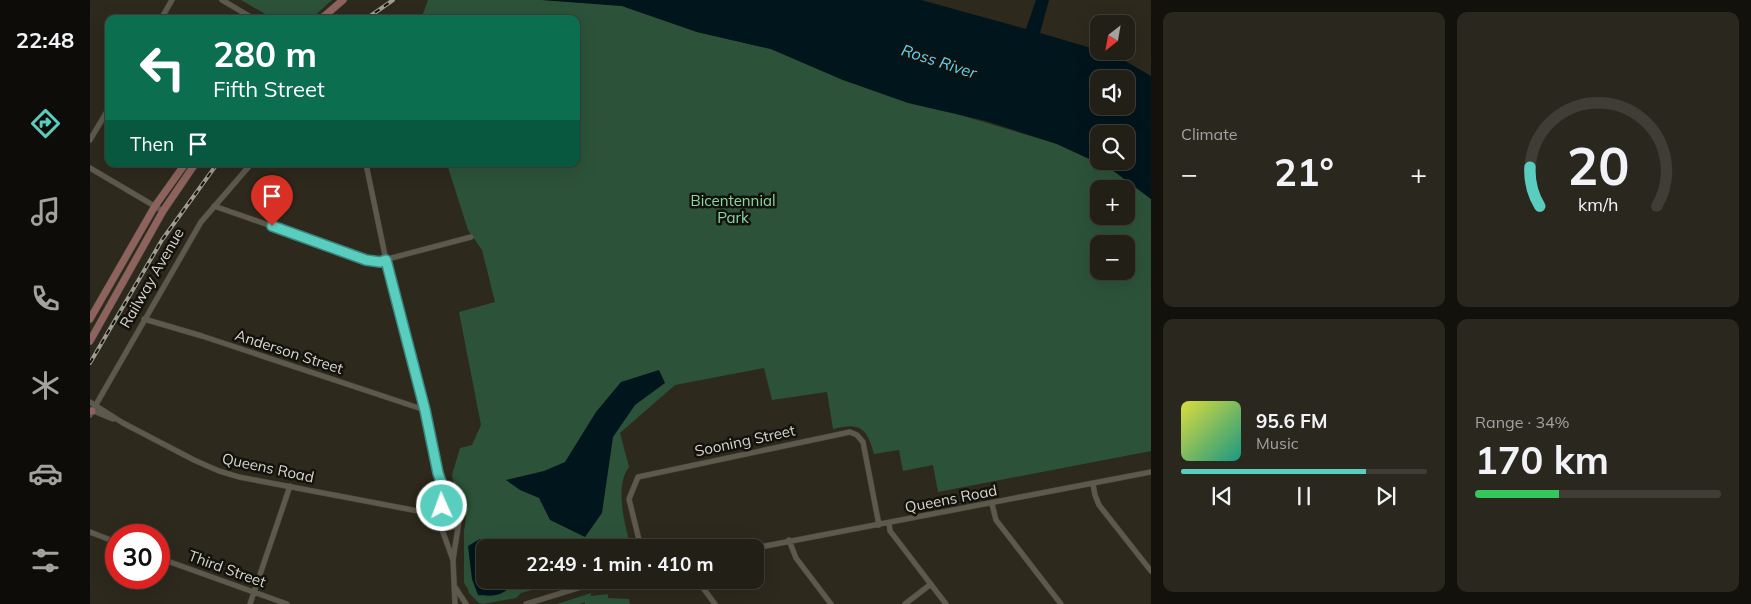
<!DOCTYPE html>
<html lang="en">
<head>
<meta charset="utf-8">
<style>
  :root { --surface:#221f16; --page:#2a271f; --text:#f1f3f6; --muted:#a2a2a1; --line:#3f3d35; --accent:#59cebf }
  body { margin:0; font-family:Mulish,sans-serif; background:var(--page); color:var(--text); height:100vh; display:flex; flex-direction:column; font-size:19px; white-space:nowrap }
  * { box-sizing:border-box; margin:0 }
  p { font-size:16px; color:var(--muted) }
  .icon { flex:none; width:28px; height:28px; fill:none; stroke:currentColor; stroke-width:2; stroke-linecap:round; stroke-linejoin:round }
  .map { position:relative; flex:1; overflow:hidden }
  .side { display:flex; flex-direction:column; gap:12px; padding:12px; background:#13110c; width:600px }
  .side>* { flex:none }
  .banner { position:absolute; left:15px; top:15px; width:475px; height:152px; border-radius:10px; box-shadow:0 5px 20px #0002,0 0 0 1px var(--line); background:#0b6e4f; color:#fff; overflow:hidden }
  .needle { width:32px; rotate:211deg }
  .buttons { position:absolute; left:1000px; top:15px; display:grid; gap:10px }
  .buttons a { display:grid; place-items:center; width:45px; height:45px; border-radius:10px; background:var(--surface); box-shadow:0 5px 20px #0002,0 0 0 1px var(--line); font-size:25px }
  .speed { position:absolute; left:15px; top:524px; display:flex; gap:10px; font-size:25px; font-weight:700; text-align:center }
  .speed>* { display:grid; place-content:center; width:65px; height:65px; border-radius:50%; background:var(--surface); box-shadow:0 5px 20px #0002,0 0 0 1px var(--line); line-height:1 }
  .speed .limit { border:8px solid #d22; background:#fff; color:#111 }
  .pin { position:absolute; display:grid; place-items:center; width:42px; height:42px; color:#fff; margin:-51px -21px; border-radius:50% 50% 50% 0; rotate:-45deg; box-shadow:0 0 5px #0007 }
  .pin .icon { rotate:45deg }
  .me { position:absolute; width:55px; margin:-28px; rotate:358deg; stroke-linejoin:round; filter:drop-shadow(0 0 4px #0008) }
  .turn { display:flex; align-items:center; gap:18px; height:105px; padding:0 25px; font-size:22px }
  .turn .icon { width:65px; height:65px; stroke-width:2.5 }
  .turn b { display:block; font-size:35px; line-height:42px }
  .then { display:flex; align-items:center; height:48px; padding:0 25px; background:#0003; gap:10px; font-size:19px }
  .big { font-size:38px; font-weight:700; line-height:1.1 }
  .side .tile { flex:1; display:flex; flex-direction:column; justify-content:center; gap:8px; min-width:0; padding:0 18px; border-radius:10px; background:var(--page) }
  .side .dial { align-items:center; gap:0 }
  .dial svg { height:130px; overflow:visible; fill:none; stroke:var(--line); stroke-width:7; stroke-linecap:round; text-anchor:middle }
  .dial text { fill:var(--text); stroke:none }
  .song { display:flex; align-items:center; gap:15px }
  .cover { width:60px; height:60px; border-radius:8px; background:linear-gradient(135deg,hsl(60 70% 55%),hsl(170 70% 35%)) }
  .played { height:5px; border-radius:2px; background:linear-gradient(90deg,var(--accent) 75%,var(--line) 75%) }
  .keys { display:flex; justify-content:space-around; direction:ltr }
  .heat { display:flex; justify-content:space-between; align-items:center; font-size:28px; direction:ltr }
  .charge { height:8px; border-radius:4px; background:linear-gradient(90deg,#34c759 34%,var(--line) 0) }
  .side .tiles { flex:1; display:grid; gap:12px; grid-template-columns:repeat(2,1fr) }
  .trip { position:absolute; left:386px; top:539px; width:288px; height:50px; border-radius:10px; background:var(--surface); box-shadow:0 5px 20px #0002,0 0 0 1px var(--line); font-weight:700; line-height:50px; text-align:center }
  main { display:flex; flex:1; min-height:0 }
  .tab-bar { display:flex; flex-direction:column; width:90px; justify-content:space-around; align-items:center; background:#0e0c09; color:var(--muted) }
  .tab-bar .icon { width:35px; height:35px }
  .tab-bar .active { color:var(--accent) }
  .tab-bar b { font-size:22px; color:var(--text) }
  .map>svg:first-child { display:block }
  .green { fill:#2c5339; fill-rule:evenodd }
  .water { fill:#00151c; fill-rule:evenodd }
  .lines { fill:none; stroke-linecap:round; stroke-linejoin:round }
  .street-casing { stroke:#47453a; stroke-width:6 }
  .secondary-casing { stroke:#47453a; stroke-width:8 }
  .street { stroke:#5d594c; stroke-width:5 }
  .secondary { stroke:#8e635e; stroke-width:7 }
  .rail-casing { stroke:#9f9c93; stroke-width:4 }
  .rail { stroke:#14120d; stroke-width:2; stroke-dasharray:5.5; stroke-linecap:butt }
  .route-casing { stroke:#3a867c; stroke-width:12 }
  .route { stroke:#59cebf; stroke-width:9 }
  .labels { text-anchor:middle; stroke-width:5; stroke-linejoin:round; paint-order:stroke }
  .park-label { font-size:15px; fill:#88daa2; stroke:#14120d }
  .street-label { font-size:15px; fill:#d7d5cd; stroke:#14120d }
  .water-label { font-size:16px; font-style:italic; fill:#62d3f5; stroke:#14120d }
</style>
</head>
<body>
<main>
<nav class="tab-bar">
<b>22:48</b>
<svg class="icon active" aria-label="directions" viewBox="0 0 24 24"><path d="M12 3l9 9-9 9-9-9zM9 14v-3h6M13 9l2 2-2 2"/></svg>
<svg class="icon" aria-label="music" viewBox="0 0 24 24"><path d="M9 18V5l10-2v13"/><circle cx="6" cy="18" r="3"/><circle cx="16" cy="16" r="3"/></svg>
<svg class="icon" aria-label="phone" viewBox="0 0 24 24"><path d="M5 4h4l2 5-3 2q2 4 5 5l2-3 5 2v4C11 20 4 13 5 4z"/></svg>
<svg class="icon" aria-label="climate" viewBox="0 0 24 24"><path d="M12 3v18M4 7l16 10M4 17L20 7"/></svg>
<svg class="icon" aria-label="car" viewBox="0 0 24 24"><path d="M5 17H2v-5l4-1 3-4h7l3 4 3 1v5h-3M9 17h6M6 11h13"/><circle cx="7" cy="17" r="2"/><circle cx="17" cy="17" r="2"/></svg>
<svg class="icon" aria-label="filters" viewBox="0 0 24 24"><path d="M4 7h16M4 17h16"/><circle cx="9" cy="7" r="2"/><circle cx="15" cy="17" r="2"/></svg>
</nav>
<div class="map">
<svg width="1061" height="604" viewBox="0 0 1061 604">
  <rect width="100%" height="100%" fill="#2d291d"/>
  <path class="green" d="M151,0h91l-21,19h-37z
    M338,0h114l80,6 75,26 74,17 72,31 214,64 54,25 40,30v252l-213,41 -5,-27 -30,6 -4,-21 -25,4c-7,-26 -14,-32 -41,-25l-6,-37 -55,8 -8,-32 -89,17 -55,48 9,34c-15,19 -4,59 2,80l-146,1v32h84l-48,13 -5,5 -33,6 -4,-1 -10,-10 -1,-4 -4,-6v-52l2,-14 -10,-20 -4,-22 8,-27 12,-3 9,-20 -22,-113 36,-10 -13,-52 -14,-20 -21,-66h129v-145h-155zM1009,189h27v27h-27zM1009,244h27v27h-27z
    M501,593v3l17,-2v4l21,1 1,5h-45v-2l-5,2h-23z"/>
  <path class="water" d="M452,0h379l105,29 10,-29h13l-9,33 75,22 36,21v123l-40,-30 -54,-25 -71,-23 -78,-18 -65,-23 -72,-31 -74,-17 -75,-26zM1009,79h27v27h-27zM1009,134h27v27h-27z
    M569,370l6,13 -30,22 -22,32 -11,76 -17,24 -35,-17 -11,-22 -19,-8 -14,-10 38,-9 21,-9 31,-50 25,-30z
    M390,539l15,5 1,1 -2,2 -9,1v32h2l-2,3 9,2 9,-5h15c-16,15 -18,17 -40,15l-6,-16 -4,-33z"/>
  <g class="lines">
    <defs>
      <path id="street" d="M132,0l32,19
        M71,19l11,-19
        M0,140l19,-32
        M276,164l20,96 39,150 13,63 4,12 16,24
        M0,168l73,43
        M124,206l158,55h8l91,-24
        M54,319l58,17 223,74
        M0,402l33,21 71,37 25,11 20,6 179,34 22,-3
        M1,410l22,9
        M0,415l111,-193 50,-58
        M1003,484l2,11 4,10 52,66
        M902,504l4,16 65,84
        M346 516a12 12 0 1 1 24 0a12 12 0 1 1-24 0Z
        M352,506v-20
        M328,511l21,12
        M799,523l1,8 4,5 52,68
        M350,524l13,36 2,44
        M0,532l26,10
        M699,540l7,18 35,46
        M551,548l-12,-49 9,-22 212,-45 7,3 6,7 16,83
        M665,548l396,-76
        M69,558l128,46
        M363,560l6,-39
        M607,580l18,24
        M365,587l11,17
        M160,604l40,-118
        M436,604l78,-24
        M815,604l26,-20"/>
      <path id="secondary" d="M231,19l22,-19
        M0,319l65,-113 30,-42
        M0,341l73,-130 32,-47
        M0,411h2"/>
    </defs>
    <use href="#street" class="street-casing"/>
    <use href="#secondary" class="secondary-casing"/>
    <use href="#street" class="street"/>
    <use href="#secondary" class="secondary"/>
    <defs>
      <path id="rail" d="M276,19l27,-19
        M0,363l72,-123 55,-76"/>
    </defs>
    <use href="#rail" class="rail-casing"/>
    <use href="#rail" class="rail"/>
  </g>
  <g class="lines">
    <defs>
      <path id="route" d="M182,226l94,34 14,2 6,-2 39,150 13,63 4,12v21"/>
    </defs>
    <use href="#route" class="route-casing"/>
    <use href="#route" class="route"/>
  </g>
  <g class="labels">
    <g class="park-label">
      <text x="643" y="206">Bicentennial<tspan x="643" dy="17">Park</tspan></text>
    </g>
    <g class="street-label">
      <text transform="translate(62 278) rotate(-60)" y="5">Railway Avenue</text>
      <text transform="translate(199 352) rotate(18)" y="5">Anderson Street</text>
      <text transform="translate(655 441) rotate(-12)" y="5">Sooning Street</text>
      <text transform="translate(178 468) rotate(12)" y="5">Queens Road</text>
      <text transform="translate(861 499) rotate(-11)" y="5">Queens Road</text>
      <text transform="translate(137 569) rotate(20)" y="5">Third Street</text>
    </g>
    <g class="water-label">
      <text transform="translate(849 61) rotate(18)" y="6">Ross River</text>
    </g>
  </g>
</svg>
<div class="buttons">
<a><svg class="needle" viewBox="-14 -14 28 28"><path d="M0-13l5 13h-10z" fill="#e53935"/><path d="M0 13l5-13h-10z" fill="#a2a2a1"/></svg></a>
<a><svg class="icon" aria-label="sound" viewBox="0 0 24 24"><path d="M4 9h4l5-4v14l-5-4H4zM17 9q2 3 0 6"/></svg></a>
<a><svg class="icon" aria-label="search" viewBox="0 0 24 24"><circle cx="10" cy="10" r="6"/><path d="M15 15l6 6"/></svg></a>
<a>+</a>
<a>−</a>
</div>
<div class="speed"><div class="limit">30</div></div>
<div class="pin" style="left:182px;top:226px;background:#d93025"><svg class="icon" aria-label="arrive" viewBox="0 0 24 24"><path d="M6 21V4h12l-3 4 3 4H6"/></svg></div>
<svg class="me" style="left:352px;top:506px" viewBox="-20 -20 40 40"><circle r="17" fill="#59cebf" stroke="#fff" stroke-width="3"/><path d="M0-11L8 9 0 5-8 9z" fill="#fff"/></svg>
<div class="trip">22:49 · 1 min · 410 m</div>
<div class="banner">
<div class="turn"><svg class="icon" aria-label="left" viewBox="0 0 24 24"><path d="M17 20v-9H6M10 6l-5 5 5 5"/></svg><div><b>280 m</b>Fifth Street</div></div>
<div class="then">Then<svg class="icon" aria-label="arrive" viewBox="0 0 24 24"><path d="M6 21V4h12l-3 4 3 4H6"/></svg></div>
</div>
</div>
<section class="side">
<div class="tiles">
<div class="tile"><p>Climate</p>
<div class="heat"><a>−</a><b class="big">21°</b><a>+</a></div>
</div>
<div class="tile dial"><svg viewBox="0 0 100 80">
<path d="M14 69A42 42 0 1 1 86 69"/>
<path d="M14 69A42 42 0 0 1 8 45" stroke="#59cebf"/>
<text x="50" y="56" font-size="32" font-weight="700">20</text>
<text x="50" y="72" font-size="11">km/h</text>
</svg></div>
<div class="tile">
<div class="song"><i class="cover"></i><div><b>95.6 FM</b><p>Music</p></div></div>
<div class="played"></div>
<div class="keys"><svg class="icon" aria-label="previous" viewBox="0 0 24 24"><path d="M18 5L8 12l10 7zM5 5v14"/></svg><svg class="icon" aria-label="pause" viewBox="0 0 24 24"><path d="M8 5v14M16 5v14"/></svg><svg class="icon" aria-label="next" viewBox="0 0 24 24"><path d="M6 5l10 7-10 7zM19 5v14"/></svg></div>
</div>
<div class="tile"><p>Range · 34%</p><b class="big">170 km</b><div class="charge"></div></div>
</div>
</section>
</main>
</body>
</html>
